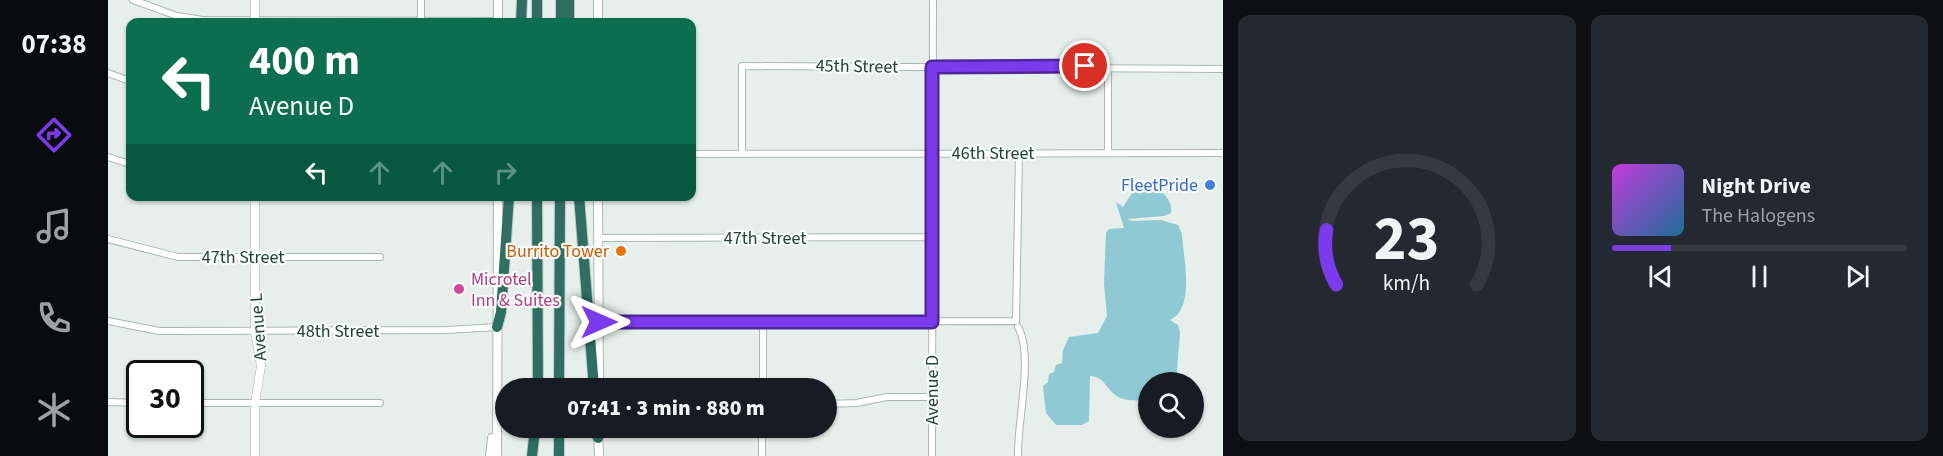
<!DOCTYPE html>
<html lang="en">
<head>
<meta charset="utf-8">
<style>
  :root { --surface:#171b24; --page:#242831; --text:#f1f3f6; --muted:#9ea1a6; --line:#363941; --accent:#7c3aed }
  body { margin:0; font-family:"Source Sans 3",sans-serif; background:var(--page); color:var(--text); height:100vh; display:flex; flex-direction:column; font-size:22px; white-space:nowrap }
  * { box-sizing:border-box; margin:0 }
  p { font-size:20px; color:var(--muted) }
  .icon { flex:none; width:33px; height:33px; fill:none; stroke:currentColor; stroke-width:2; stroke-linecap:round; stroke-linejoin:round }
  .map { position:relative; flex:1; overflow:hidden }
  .drawer { display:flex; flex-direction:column; gap:15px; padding:15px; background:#0d0f14; width:720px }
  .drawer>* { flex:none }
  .guide { position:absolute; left:18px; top:18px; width:570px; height:183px; border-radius:12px; box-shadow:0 2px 4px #0004; background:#0b6e4f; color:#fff; overflow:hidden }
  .controls { position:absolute; left:1030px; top:372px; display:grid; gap:12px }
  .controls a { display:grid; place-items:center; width:66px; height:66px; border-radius:50%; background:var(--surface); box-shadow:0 2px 4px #0004; font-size:30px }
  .speed { position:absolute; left:18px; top:360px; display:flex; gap:12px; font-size:30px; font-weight:700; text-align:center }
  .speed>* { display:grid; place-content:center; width:78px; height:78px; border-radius:50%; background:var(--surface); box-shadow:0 2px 4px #0004; line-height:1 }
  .speed .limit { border:3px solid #111; border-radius:9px; background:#fff; color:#111 }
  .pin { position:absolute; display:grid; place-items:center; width:51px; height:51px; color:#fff; margin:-26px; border:3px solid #fff; border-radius:50%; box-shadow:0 2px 6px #0007 }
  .me { position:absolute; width:66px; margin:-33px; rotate:90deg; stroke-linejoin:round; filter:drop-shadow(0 0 4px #0008) }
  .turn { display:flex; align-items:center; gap:21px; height:126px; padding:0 24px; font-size:27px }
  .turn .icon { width:78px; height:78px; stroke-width:2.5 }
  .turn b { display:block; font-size:42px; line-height:51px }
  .lanes { display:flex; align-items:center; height:57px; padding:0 24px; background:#0003; justify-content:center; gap:30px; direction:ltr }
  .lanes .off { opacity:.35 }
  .drawer .card { flex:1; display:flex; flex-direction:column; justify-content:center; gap:9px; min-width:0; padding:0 21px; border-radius:12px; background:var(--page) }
  .drawer .dial { align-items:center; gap:0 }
  .dial svg { height:156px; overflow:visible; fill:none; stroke:var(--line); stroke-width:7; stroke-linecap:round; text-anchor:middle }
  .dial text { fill:var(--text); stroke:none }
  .song { display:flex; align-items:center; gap:18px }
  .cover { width:72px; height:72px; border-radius:9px; background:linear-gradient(135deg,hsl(290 70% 55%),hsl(200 70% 35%)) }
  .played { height:6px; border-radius:3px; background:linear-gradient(90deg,var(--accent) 20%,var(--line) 20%) }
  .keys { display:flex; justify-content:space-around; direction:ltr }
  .drawer .tiles { flex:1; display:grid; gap:15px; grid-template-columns:repeat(2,1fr) }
  .trip { position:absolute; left:387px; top:378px; width:342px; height:60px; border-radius:30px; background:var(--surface); box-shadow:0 2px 4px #0004; font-weight:800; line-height:60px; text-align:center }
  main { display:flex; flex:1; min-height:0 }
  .tab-bar { display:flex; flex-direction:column; width:108px; justify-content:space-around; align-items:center; background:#090b0e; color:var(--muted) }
  .tab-bar .icon { width:42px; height:42px }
  .tab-bar .current { color:var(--accent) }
  .tab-bar b { font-size:27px; color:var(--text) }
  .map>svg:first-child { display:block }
  .water { fill:#8ec9d4 }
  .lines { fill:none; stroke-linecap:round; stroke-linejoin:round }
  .minor-casing { stroke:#a8b8b2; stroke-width:8 }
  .tertiary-casing { stroke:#a8b8b2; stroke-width:9 }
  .secondary-casing { stroke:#a4bbb3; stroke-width:10 }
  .motorway-casing { stroke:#c2cac8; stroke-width:12 }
  .minor { stroke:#fff; stroke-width:6 }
  .tertiary { stroke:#fff; stroke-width:8 }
  .secondary { stroke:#fff; stroke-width:8 }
  .motorway { stroke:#2f6f62; stroke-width:10 }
  .route-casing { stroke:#51269a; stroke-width:15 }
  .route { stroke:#7c3aed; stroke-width:10 }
  .shop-dot { fill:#3f7fe0; stroke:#f7fbf9; stroke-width:2 }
  .food-dot { fill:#e8710a; stroke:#f7fbf9; stroke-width:2 }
  .hotel-dot { fill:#d1479c; stroke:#f7fbf9; stroke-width:2 }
  .labels { text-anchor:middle; stroke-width:4.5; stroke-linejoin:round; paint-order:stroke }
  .street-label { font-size:18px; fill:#24423a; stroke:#f7fbf9 }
  .shop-label { font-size:18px; fill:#366cbe; stroke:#f7fbf9; text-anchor:end }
  .food-label { font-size:18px; fill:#c56008; stroke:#f7fbf9; text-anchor:end }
  .hotel-label { font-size:18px; fill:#b23c85; stroke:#f7fbf9; text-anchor:start }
</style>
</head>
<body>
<main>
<nav class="tab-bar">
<b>07:38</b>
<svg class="icon current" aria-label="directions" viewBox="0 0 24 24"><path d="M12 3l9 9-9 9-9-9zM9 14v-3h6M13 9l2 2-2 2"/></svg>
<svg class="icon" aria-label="music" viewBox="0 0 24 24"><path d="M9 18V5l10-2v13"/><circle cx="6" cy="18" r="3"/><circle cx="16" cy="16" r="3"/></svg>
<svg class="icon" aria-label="phone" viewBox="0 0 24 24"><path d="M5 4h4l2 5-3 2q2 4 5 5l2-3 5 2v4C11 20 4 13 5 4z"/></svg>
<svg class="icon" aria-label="climate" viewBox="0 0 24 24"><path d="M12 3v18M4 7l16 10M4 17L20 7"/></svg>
</nav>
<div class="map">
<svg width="1115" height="456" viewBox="0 0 1115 456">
  <rect width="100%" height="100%" fill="#e6efeb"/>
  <path class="water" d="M1044,187c11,3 21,14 19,26l-7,3 -37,3 5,2 29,-1 17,5 4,9c1,23 14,74 -12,86l8,5 2,8 -4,49h-27v19c-8,0 -21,0 -29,-3 -13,-6 -14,-21 -30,-22l-1,45 -7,4h-26l-10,-12 -3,-27 5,-4 1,-8 5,-2 2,-7 6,-2 1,-13 6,-13 29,-4 9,-17 -3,-32 2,-51 3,-4 15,-1 -8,-26 7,5 11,-17z"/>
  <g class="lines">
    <defs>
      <path id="minor" d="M25,0l44,16 26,4 295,1
        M313,22v-22
        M0,73l22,8
        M1000,153v-85
        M584,154l531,-1
        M634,154v-88l481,3
        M0,157l22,7
        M490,238l334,-1
        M0,239l70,18h202
        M0,321l51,10 288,-1 50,-3
        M491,322l417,-1 3,-168
        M655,388v-66
        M0,402l32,1
        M82,403h190
        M718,404l30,-1 31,-6h45
        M654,456v-28
        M824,456l1,-456
        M910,456c-1,-34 16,-101 0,-129"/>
      <path id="tertiary" d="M147,22v-22
        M147,196v135l6,35 -6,37v53"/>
      <path id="secondary" d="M490,0v22
        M390,22v-22
        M490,196l1,192
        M490,432l1,24
        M382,456l2,-18
        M389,456l1,-260"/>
      <path id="motorway" d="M429,0v22
        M461,0v22
        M413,22l1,-22
        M453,22v-22
        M429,196l1,192
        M471,196l15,192
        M389,327l4,-15 8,-116
        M451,388l1,-192
        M489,428l1,10
        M424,456l3,-28
        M451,456v-28"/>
    </defs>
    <use href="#minor" class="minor-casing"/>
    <use href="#tertiary" class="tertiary-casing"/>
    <use href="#secondary" class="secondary-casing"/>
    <use href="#motorway" class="motorway-casing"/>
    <use href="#minor" class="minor"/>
    <use href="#tertiary" class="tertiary"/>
    <use href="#secondary" class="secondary"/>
    <use href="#motorway" class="motorway"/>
  </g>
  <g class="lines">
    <defs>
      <path id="route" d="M491,322h333v-255l153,-1"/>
    </defs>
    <use href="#route" class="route-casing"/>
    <use href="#route" class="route"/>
  </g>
  <circle class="shop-dot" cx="1102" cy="185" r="6"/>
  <circle class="food-dot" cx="513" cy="251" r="6"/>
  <circle class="hotel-dot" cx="351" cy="289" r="6"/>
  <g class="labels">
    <g class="street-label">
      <text transform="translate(749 66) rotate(1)" y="6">45th Street</text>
      <text x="885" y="159">46th Street</text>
      <text x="657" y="244">47th Street</text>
      <text x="135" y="263">47th Street</text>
      <text transform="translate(150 327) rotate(-94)" y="6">Avenue L</text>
      <text x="230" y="337">48th Street</text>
      <text transform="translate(824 390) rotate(-90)" y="6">Avenue D</text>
    </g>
    <g class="shop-label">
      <text x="1090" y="191">FleetPride</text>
    </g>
    <g class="food-label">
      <text x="501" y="257">Burrito Tower</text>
    </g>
    <g class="hotel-label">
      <text x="363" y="285">Microtel<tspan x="363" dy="21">Inn &amp; Suites</tspan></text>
    </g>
  </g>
</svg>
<div class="controls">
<a><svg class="icon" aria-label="search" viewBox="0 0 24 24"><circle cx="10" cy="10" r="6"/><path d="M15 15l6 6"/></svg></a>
</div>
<div class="speed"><div class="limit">30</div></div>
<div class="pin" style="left:977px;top:66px;background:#d93025"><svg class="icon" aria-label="arrive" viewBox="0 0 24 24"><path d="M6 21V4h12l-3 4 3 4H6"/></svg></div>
<svg class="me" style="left:491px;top:322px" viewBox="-20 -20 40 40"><path d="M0-17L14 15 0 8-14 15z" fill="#7c3aed" stroke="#fff" stroke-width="4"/></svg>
<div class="trip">07:41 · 3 min · 880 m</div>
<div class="guide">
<div class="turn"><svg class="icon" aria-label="left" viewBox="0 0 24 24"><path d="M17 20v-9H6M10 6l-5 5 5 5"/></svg><div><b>400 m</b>Avenue D</div></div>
<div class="lanes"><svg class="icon" aria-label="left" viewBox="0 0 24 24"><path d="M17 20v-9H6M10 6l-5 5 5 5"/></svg><svg class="icon off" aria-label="ahead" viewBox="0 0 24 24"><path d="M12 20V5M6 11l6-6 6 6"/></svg><svg class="icon off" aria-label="ahead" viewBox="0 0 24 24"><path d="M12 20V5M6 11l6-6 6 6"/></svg><svg class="icon off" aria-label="right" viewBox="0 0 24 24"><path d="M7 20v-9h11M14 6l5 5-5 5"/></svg></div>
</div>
</div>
<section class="drawer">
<div class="tiles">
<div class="card dial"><svg viewBox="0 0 100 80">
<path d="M14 69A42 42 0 1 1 86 69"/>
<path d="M14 69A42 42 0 0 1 9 41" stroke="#7c3aed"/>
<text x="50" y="56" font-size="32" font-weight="700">23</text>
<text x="50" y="72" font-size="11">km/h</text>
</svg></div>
<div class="card">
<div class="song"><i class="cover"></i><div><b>Night Drive</b><p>The Halogens</p></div></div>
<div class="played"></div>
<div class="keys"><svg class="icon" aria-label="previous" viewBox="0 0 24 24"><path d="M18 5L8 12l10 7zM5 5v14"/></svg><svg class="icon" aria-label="pause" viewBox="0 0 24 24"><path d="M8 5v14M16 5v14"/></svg><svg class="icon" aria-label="next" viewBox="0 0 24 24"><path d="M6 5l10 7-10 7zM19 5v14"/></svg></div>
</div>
</div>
</section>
</main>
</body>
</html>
